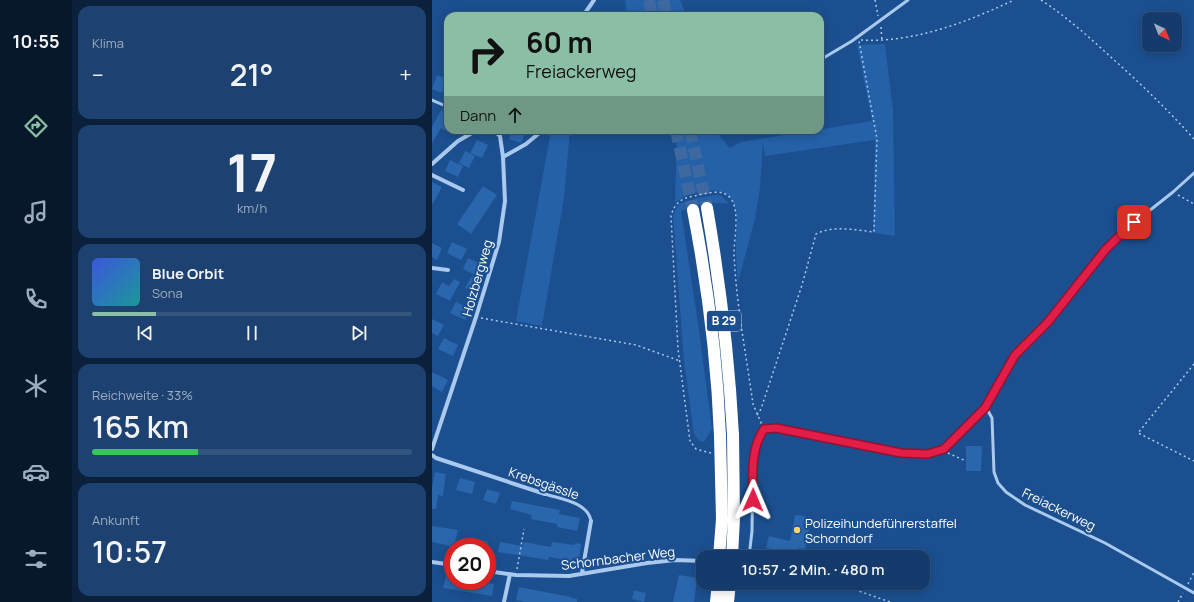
<!DOCTYPE html>
<html lang="de">
<head>
<meta charset="utf-8">
<style>
  :root { --surface:#143b6b; --page:#1d4271; --text:#f1f3f6; --muted:#9dadc1; --line:#33557e; --accent:#8abfa5 }
  body { margin:0; font-family:Manrope,sans-serif; background:var(--page); color:var(--text); height:100vh; display:flex; flex-direction:column; font-size:15px; white-space:nowrap }
  * { box-sizing:border-box; margin:0 }
  p { font-size:13px; color:var(--muted) }
  .icon { flex:none; width:22px; height:22px; fill:none; stroke:currentColor; stroke-width:2; stroke-linecap:round; stroke-linejoin:round }
  .map { position:relative; flex:1; overflow:hidden }
  .panel { display:flex; flex-direction:column; gap:6px; padding:6px; background:#0b203b; width:360px }
  .panel>* { flex:none }
  .hud { position:absolute; left:12px; top:12px; width:380px; height:122px; border-radius:12px; box-shadow:0 2px 10px #0003,0 0 0 1px var(--line); background:#8abfa5; color:#111; overflow:hidden }
  .needle { width:26px; rotate:137deg }
  .buttons { position:absolute; left:710px; top:12px; display:grid; gap:8px }
  .buttons a { display:grid; place-items:center; width:40px; height:40px; border-radius:8px; background:var(--surface); box-shadow:0 2px 10px #0003,0 0 0 1px var(--line); font-size:20px }
  .speed { position:absolute; left:12px; top:538px; display:flex; gap:8px; font-size:20px; font-weight:700; text-align:center }
  .speed>* { display:grid; place-content:center; width:52px; height:52px; border-radius:50%; background:var(--surface); box-shadow:0 2px 10px #0003,0 0 0 1px var(--line); line-height:1 }
  .speed .limit { border:6px solid #d22; background:#fff; color:#111 }
  .pin { position:absolute; display:grid; place-items:center; width:34px; height:34px; color:#fff; margin:-17px; border-radius:8px; box-shadow:0 2px 6px #0006 }
  .me { position:absolute; width:44px; margin:-22px; rotate:1deg; stroke-linejoin:round; filter:drop-shadow(0 0 3px #0008) }
  .turn { display:flex; align-items:center; gap:14px; height:84px; padding:0 16px; font-size:18px }
  .turn .icon { width:52px; height:52px; stroke-width:2.5 }
  .turn b { display:block; font-size:28px; line-height:34px }
  .then { display:flex; align-items:center; height:38px; padding:0 16px; background:#0003; gap:8px; font-size:15px }
  .big { font-size:30px; font-weight:600; line-height:1.1 }
  .panel .tile { flex:1; display:flex; flex-direction:column; justify-content:center; gap:6px; min-width:0; padding:0 14px; border-radius:12px; background:var(--page) }
  .panel .dial { align-items:center; gap:0 }
  .dial b { font-size:52px; line-height:1 }
  .song { display:flex; align-items:center; gap:12px }
  .cover { width:48px; height:48px; border-radius:6px; background:linear-gradient(135deg,hsl(230 70% 55%),hsl(180 70% 35%)) }
  .played { height:4px; border-radius:2px; background:linear-gradient(90deg,var(--accent) 20%,var(--line) 20%) }
  .keys { display:flex; justify-content:space-around; direction:ltr }
  .heat { display:flex; justify-content:space-between; align-items:center; font-size:22px; direction:ltr }
  .charge { height:6px; border-radius:3px; background:linear-gradient(90deg,#34c759 33%,var(--line) 0) }
  .trip { position:absolute; left:264px; top:550px; width:234px; height:40px; border-radius:12px; background:var(--surface); box-shadow:0 2px 10px #0003,0 0 0 1px var(--line); font-weight:600; line-height:40px; text-align:center }
  main { display:flex; flex:1; min-height:0 }
  .menu { display:flex; flex-direction:column; width:72px; justify-content:space-around; align-items:center; background:#08182b; color:var(--muted) }
  .menu .icon { width:28px; height:28px }
  .menu .current { color:var(--accent) }
  .menu b { font-size:18px; color:var(--text) }
  .map>svg:first-child { display:block }
  .green { fill:#2461a8 }
  .building { fill:#2a66ad }
  .lines { fill:none; stroke-linecap:round; stroke-linejoin:round }
  .highway-tunnel { stroke:#3d69a0; stroke-width:12; stroke-dasharray:12 6; stroke-linecap:butt }
  .path { stroke:#a9c9ee; stroke-width:1.5; stroke-dasharray:2 3; stroke-linecap:butt }
  .lane { stroke:#a9c9ee; stroke-width:3 }
  .street { stroke:#a9c9ee; stroke-width:4 }
  .highway { stroke:#fff; stroke-width:12 }
  .highway-bridge { stroke:#fff; stroke-width:12 }
  .route-casing { stroke:#92132f; stroke-width:10 }
  .route { stroke:#e11d48; stroke-width:7 }
  .poi-dot { fill:#ffd166; stroke:#1b4f8f; stroke-width:1.5 }
  .labels { text-anchor:middle; stroke-width:4; stroke-linejoin:round; paint-order:stroke }
  .shield { fill:#1b4f8f; stroke:#bbcadd; stroke-width:1 }
  .shield-label { font-size:12px; font-weight:bold; fill:#fff }
  .street-label { font-size:13px; fill:#fff; stroke:#1b4f8f }
  .poi-label { font-size:13px; fill:#fff; stroke:#1b4f8f; text-anchor:start }
</style>
</head>
<body>
<main>
<nav class="menu">
<b>10:55</b>
<svg class="icon current" aria-label="directions" viewBox="0 0 24 24"><path d="M12 3l9 9-9 9-9-9zM9 14v-3h6M13 9l2 2-2 2"/></svg>
<svg class="icon" aria-label="music" viewBox="0 0 24 24"><path d="M9 18V5l10-2v13"/><circle cx="6" cy="18" r="3"/><circle cx="16" cy="16" r="3"/></svg>
<svg class="icon" aria-label="phone" viewBox="0 0 24 24"><path d="M5 4h4l2 5-3 2q2 4 5 5l2-3 5 2v4C11 20 4 13 5 4z"/></svg>
<svg class="icon" aria-label="climate" viewBox="0 0 24 24"><path d="M12 3v18M4 7l16 10M4 17L20 7"/></svg>
<svg class="icon" aria-label="car" viewBox="0 0 24 24"><path d="M5 17H2v-5l4-1 3-4h7l3 4 3 1v5h-3M9 17h6M6 11h13"/><circle cx="7" cy="17" r="2"/><circle cx="17" cy="17" r="2"/></svg>
<svg class="icon" aria-label="filters" viewBox="0 0 24 24"><path d="M4 7h16M4 17h16"/><circle cx="9" cy="7" r="2"/><circle cx="15" cy="17" r="2"/></svg>
</nav>
<section class="panel">
<div class="tile"><p>Klima</p>
<div class="heat"><a>−</a><b class="big">21°</b><a>+</a></div>
</div>
<div class="tile dial"><b>17</b><p>km/h</p></div>
<div class="tile">
<div class="song"><i class="cover"></i><div><b>Blue Orbit</b><p>Sona</p></div></div>
<div class="played"></div>
<div class="keys"><svg class="icon" aria-label="previous" viewBox="0 0 24 24"><path d="M18 5L8 12l10 7zM5 5v14"/></svg><svg class="icon" aria-label="pause" viewBox="0 0 24 24"><path d="M8 5v14M16 5v14"/></svg><svg class="icon" aria-label="next" viewBox="0 0 24 24"><path d="M6 5l10 7-10 7zM19 5v14"/></svg></div>
</div>
<div class="tile"><p>Reichweite · 33%</p><b class="big">165 km</b><div class="charge"></div></div>
<div class="tile"><p>Ankunft</p><b class="big">10:57</b></div>
</section>
<div class="map">
<svg width="762" height="602" viewBox="0 0 762 602">
  <rect width="100%" height="100%" fill="#1b4f8f"/>
  <path class="green" d="M193,0h55l7,16h-60z
    M453,44l8,67 2,125 -22,-3 2,-93 -110,16 -2,-14 -3,46 -5,31 -17,63c-1,-11 -2,-22 -2,-34 0,-24 8,-63 -30,-57 -12,2 -22,4 -31,12l2,-73h39l1,3 13,15 11,-6 131,-21 -15,-76z
    M123,130h15l-6,68 -22,128 -26,-5 35,-190z
    M284,195l6,1 7,8c-20,-2 -29,-1 -48,7l17,112 14,106 -8,13 -5,-1 -5,-7 -10,-72 -11,-147 6,-11 17,-6z"/>
  <path class="building" d="M5,75l11,4 -6,14 -10,-4z
    M9,110l7,4v18l-7,-4 -9,15v-16z
    M81,130h14l-6,13 -12,-4z
    M45,140l11,5 -6,13 -12,-5z
    M33,151l10,5 -6,12 -10,-5z
    M18,160l13,6 -5,11 -13,-6z
    M0,182l10,5 -10,18z
    M51,186l14,9 -26,39 -14,-10z
    M20,242l15,7 -6,11 -14,-7z
    M0,243l10,5 -5,12 -5,-3z
    M36,258l15,7 -6,11 -14,-7z
    M40,276l7,4 -7,11 -7,-3z
    M22,279l6,3 -10,19 -14,-7 6,-12 7,4z
    M24,302l15,7 -6,11 -15,-7z
    M0,319l12,6 -6,11 -6,-3z
    M12,338l14,7 -5,11 -15,-7z
    M0,372l16,8 -6,12 -10,-6z
    M534,446h16l-1,25h-15z
    M3,472l11,2 -3,22 -5,-1 -2,14h-4v-21z
    M28,478l15,4 -3,12 -16,-4z
    M55,489l13,4 -4,11 -13,-4z
    M80,501l48,9 -1,4 21,4 -3,13 -20,-4v-3l-26,-5 1,-4 -22,-6z
    M363,515l10,1 -2,11 6,2 -4,20 -6,-1 -2,9h-10l1,-5 -22,-4 3,-12 21,5z
    M0,526l26,4 -4,17 -22,-5z
    M39,537l17,5 -2,5h-17z
    M68,542l23,4 1,-4 27,5 1,-5 23,3v-2l6,1 -2,15 -7,-1v3l-23,-4 -1,3 -50,-8z
    M247,575l18,3 -3,24h-21z
    M14,576l7,1v4h20l21,3 -2,12 -49,-8z
    M87,587l52,10v1l6,1v3h-52l-9,-2z
    M202,590l12,3 -2,9 -12,-3z"/>
  <g class="lines">
    <path class="highway-tunnel" d="M217,0l3,16
      M231,0l3,16
      M244,130l17,80
      M258,130l17,78"/>
    <path class="path" d="M443,0l3,16
      M609,0c26,17 49,38 72,59 28,25 55,51 81,80
      M449,27l1,14
      M429,40c53,3 106,-18 153,-40
      M746,195l16,9
      M49,318l155,27 44,16
      M762,364l-56,69 56,28
      M325,415l4,-6 41,-124 14,-51c17,-9 39,-4 58,-2l3,-93 -18,-98
      M279,453l-15,-4 -6,-8 -12,-92 -7,-133c3,-12 10,-18 23,-20 11,-2 29,-9 37,3 9,12 3,40 3,54 2,50 12,101 19,151l9,21
      M516,453l18,8
      M85,569l7,-40
      M404,583l54,19
      M756,584l6,-12
      M746,602l5,-9"/>
    <path class="lane" d="M388,60l32,-19 56,-41
      M0,100l16,7
      M553,409l3,2 4,7 2,54 4,11 8,9 19,13 80,38 89,50
      M113,494c15,5 43,8 46,27
      M317,557l3,-26 1,-78 5,-15 6,-9 12,-2 125,26 27,1 16,-5 41,-40 30,-54 33,-33 58,-73 19,-19 48,-38 21,-19"/>
    <path class="street" d="M151,16l11,-16
      M62,130l6,6 3,21
      M0,164l26,-23 19,-11
      M0,175l31,15
      M0,268l16,2
      M0,449l44,-132 23,-75 6,-41 -2,-44 23,-13 17,-14
      M0,455l4,3 109,36
      M0,562l21,3
      M55,571l29,4 53,1 78,-13 28,-3 28,1
      M150,573l9,-52
      M72,602l6,-28"/>
    <path class="highway" d="M275,208c13,75 22,151 26,227
      M261,210c15,77 24,148 27,226
      M284,602l2,-19
      M296,602l2,-19"/>
    <path class="highway-bridge" d="M287,557l3,-38 -2,-83
      M300,557l2,-39 -1,-83"/>
  </g>
  <g class="lines">
    <defs>
      <path id="route" d="M321,500c0,-25 -3,-50 11,-71l12,-1 125,25 27,1 16,-5 41,-41 30,-53 33,-33 58,-73 28,-27"/>
    </defs>
    <use href="#route" class="route-casing"/>
    <use href="#route" class="route"/>
  </g>
  <circle class="poi-dot" cx="365" cy="530" r="4"/>
  <g class="labels">
    <rect class="shield" x="275" y="311" width="34" height="20" rx="3"/>
    <g class="shield-label">
      <text x="292" y="325">B 29</text>
    </g>
    <g class="street-label">
      <text transform="translate(45 278) rotate(-74)" y="5">Holzbergweg</text>
      <text transform="translate(112 483) rotate(19)" y="5">Krebsgässle</text>
      <text transform="translate(627 509) rotate(26)" y="5">Freiackerweg</text>
      <text transform="translate(186 558) rotate(-7)" y="5">Schornbacher Weg</text>
    </g>
    <g class="poi-label">
      <text x="373" y="528">Polizeihundeführerstaffel<tspan x="373" dy="15">Schorndorf</tspan></text>
    </g>
  </g>
</svg>
<div class="buttons">
<a><svg class="needle" viewBox="-14 -14 28 28"><path d="M0-13l5 13h-10z" fill="#e53935"/><path d="M0 13l5-13h-10z" fill="#9dadc1"/></svg></a>
</div>
<div class="speed"><div class="limit">20</div></div>
<div class="pin" style="left:702px;top:222px;background:#d93025"><svg class="icon" aria-label="arrive" viewBox="0 0 24 24"><path d="M6 21V4h12l-3 4 3 4H6"/></svg></div>
<svg class="me" style="left:321px;top:500px" viewBox="-20 -20 40 40"><path d="M0-17L14 15 0 8-14 15z" fill="#e11d48" stroke="#fff" stroke-width="4"/></svg>
<div class="trip">10:57 · 2 Min. · 480 m</div>
<div class="hud">
<div class="turn"><svg class="icon" aria-label="right" viewBox="0 0 24 24"><path d="M7 20v-9h11M14 6l5 5-5 5"/></svg><div><b>60 m</b>Freiackerweg</div></div>
<div class="then">Dann<svg class="icon" aria-label="ahead" viewBox="0 0 24 24"><path d="M12 20V5M6 11l6-6 6 6"/></svg></div>
</div>
</div>
</main>
</body>
</html>
